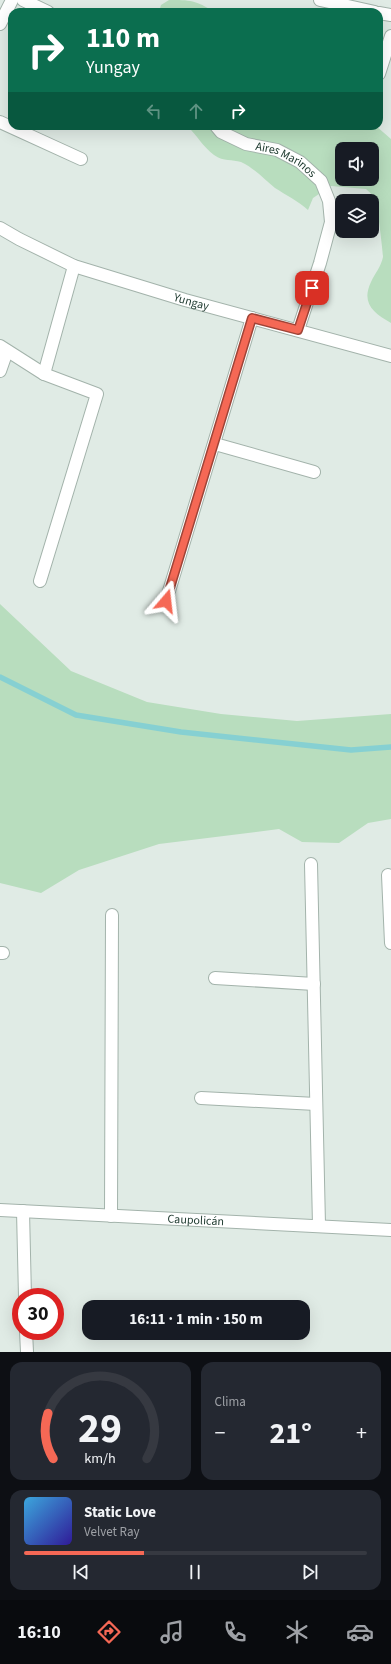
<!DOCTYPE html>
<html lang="es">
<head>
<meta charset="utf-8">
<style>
  :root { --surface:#171b24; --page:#242831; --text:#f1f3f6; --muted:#9ea1a6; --line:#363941; --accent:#f56855 }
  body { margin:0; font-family:"Source Sans 3",sans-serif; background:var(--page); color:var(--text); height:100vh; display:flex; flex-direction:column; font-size:15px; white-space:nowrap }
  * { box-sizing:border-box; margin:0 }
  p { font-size:13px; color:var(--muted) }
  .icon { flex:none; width:22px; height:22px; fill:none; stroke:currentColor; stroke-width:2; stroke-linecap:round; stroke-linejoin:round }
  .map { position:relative; height:1352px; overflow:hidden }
  .sheet { display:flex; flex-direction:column; gap:10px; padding:10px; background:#0d0f14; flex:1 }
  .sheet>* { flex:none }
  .hud { position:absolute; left:8px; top:8px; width:375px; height:122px; border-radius:12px; box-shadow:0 4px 16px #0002; background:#0b6e4f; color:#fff; overflow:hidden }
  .fabs { position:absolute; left:335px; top:142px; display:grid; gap:8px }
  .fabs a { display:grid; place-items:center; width:44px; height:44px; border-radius:8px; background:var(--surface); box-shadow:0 4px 16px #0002; font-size:20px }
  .speed { position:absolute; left:12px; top:1288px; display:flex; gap:8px; font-size:20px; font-weight:700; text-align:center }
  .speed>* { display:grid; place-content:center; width:52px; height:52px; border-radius:50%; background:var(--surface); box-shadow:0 4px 16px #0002; line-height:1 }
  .speed .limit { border:6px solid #d22; background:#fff; color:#111 }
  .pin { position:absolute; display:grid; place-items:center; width:34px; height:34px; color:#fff; margin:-17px; border-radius:8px; box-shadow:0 2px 6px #0006 }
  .me { position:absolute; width:44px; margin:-22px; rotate:17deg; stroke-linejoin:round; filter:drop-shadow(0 0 3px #0008) }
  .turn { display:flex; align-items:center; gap:14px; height:84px; padding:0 12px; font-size:18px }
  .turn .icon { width:52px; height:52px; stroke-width:2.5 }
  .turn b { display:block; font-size:28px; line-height:34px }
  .lanes { display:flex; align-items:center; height:38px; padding:0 12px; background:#0003; justify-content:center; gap:20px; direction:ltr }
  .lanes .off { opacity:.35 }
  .big { font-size:30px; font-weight:700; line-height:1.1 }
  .sheet .widget { flex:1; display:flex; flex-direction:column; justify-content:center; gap:6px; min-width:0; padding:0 14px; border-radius:12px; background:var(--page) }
  .sheet .dial { align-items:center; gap:0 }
  .dial svg { height:104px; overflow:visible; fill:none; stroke:var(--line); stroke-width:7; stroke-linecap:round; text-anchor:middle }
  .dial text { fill:var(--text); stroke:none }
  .song { display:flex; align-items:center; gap:12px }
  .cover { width:48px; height:48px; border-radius:6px; background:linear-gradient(135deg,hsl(200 70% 55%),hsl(250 70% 35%)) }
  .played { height:4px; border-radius:2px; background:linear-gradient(90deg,var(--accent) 35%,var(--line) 35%) }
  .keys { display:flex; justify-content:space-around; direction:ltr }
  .heat { display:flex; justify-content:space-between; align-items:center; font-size:22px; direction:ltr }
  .sheet .tiles { flex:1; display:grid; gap:10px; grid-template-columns:1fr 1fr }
  .widget:last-child { grid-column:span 2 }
  .trip { position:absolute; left:82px; top:1300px; width:228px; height:40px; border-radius:12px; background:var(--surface); box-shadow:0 4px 16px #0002; font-weight:700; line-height:40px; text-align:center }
  .menu { display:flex; height:64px; justify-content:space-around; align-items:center; background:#090b0e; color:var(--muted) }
  .menu .icon { width:28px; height:28px }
  .menu .selected { color:var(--accent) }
  .menu b { font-size:18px; color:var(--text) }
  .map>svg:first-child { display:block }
  .green { fill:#b8ddbe; fill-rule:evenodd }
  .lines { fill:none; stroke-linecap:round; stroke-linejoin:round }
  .stream { stroke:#86d0d2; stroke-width:5.5 }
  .street-casing { stroke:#a3b3ab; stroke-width:14 }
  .street { stroke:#fff; stroke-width:12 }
  .route-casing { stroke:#9f4437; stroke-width:10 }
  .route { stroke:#f56855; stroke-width:7 }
  .labels { text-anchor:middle; stroke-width:3.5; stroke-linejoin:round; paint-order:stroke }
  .street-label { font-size:12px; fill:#203c31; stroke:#f1f8f3 }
</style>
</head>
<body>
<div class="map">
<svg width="391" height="1352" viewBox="0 0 391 1352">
  <rect width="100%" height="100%" fill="#e0ebe5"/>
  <path class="green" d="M169,0c21,0 27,0 45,12h-55l2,-7z
    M187,126h189l15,13v184c-18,-10 -30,-20 -20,-41 4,-9 10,-15 12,-25 0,-5 -6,-55 -8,-59 -2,-3 -6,-6 -9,-9l-35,-3 -18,12 -5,12c-10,-9 -22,-15 -33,-22 -11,-9 -21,-20 -34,-26 -9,-3 -17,0 -27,-7 -11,-8 -17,-20 -27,-29zM342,149h30v30h-30z
    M0,604l71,67 76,31 74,12 76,7 94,-7v105l-23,4 -29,20 -37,-1 -23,-13 -120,15 -80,26 -38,23 -41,-10z"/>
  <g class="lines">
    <path class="stream" d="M0,677l76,38 105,17 170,18 40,-3"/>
    <defs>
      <g id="street">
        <path d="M23,0l25,12"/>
        <path d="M320,0l55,12"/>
        <path d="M379,13l12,2"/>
        <path d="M0,24l12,-24"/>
        <path d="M379,74l12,-38"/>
        <path d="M0,122l81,37"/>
        <path id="s1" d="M216,126l5,6 25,12 31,6 23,12 21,19 8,20 2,21 -11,41 -22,67"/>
        <path id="s2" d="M0,228l19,11 55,27 111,34 206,56"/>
        <path d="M0,346l44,28"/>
        <path d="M0,371l7,-20"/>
        <path d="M215,444l99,28"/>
        <path d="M40,581l57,-187 -53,-20 30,-108"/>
        <path d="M166,601l86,-283"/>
        <path d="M311,864l8,361"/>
        <path d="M388,875l3,68"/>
        <path d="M0,953h3"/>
        <path d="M215,978l99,6"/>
        <path d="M201,1098l115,6"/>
        <path id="s3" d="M0,1210l391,20"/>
        <path d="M23,1211l2,86"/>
        <path d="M111,1216l1,-301"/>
        <path d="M26,1331l1,21"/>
      </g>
    </defs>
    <use href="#street" class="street-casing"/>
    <use href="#street" class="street"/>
  </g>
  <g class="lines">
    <defs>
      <path id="route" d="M166,601l86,-283 46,12 14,-42"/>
    </defs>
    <use href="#route" class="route-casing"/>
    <use href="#route" class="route"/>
  </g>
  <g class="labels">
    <g class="street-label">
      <text dy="4" stroke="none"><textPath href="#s1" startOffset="79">Aires Marinos</textPath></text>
      <text dy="4" stroke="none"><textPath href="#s2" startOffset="206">Yungay</textPath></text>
      <text dy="4" stroke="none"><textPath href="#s3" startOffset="196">Caupolicán</textPath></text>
    </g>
  </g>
</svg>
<div class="fabs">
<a><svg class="icon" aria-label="sound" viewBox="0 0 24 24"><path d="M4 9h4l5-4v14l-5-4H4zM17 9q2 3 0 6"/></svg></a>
<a><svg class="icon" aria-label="layers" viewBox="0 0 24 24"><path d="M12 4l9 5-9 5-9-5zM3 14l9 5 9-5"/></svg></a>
</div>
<div class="speed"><div class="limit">30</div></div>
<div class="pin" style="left:312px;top:288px;background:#d93025"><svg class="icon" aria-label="arrive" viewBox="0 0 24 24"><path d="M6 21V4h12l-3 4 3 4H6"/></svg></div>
<svg class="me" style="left:166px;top:601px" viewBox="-20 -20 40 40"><path d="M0-17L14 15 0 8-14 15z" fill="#f56855" stroke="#fff" stroke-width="4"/></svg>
<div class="trip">16:11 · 1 min · 150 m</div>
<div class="hud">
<div class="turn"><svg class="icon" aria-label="right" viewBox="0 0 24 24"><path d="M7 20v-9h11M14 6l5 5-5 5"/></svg><div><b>110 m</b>Yungay</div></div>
<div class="lanes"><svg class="icon off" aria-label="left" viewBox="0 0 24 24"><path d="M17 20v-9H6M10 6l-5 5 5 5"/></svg><svg class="icon off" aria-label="ahead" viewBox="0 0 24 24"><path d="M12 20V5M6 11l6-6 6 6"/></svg><svg class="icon" aria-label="right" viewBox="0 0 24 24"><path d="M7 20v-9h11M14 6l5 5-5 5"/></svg></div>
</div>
</div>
<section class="sheet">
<div class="tiles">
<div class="widget dial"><svg viewBox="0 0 100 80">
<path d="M14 69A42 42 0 1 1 86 69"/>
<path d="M14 69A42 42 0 0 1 10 34" stroke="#f56855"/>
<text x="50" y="56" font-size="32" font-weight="700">29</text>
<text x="50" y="72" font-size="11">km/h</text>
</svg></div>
<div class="widget"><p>Clima</p>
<div class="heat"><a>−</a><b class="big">21°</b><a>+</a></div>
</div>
<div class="widget">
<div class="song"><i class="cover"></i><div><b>Static Love</b><p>Velvet Ray</p></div></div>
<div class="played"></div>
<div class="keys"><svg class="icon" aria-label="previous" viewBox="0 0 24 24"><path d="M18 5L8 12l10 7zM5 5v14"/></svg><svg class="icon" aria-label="pause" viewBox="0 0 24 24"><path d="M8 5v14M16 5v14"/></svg><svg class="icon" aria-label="next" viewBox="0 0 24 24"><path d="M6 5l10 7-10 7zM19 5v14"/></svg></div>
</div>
</div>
</section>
<nav class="menu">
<b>16:10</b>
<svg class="icon selected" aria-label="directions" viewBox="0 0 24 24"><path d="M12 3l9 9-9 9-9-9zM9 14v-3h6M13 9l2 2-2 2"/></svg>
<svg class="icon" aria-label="music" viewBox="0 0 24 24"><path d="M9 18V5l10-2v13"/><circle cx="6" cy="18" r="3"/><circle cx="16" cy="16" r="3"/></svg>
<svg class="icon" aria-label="phone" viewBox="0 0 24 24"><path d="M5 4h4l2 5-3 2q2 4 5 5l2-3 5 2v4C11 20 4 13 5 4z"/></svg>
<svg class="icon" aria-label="climate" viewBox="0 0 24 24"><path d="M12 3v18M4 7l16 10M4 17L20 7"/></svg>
<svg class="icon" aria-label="car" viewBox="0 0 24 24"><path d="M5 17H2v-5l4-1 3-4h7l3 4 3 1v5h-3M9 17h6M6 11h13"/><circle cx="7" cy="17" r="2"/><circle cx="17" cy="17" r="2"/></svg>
</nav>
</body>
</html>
